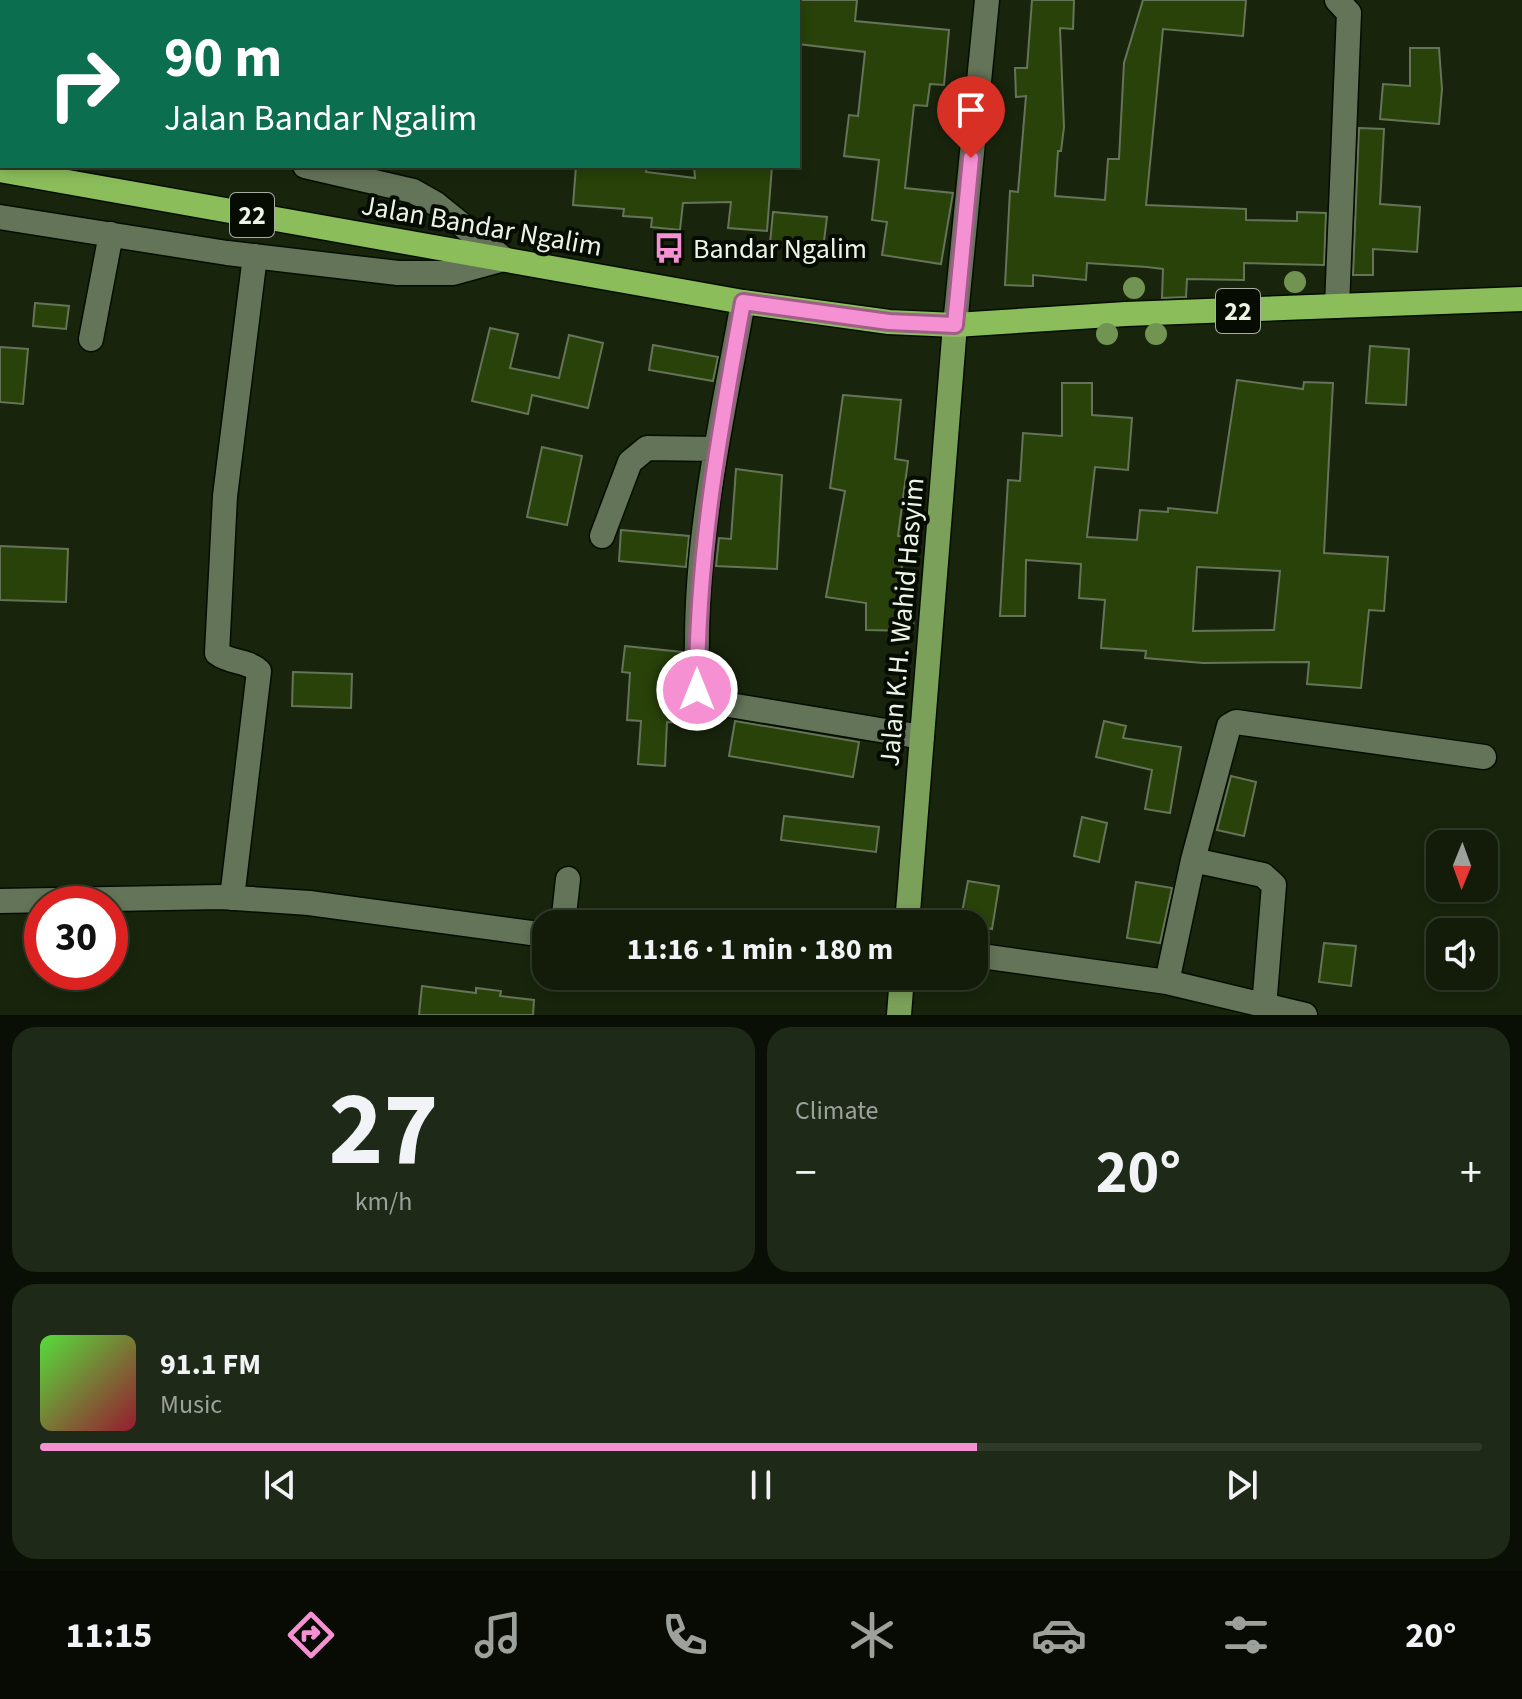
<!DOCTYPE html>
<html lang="en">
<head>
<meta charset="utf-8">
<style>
  :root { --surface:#121c09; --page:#1f2917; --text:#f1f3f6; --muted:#9ca19c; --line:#313a2a; --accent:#f591d2 }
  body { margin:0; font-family:"Source Sans 3",sans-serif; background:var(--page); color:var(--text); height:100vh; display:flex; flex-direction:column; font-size:30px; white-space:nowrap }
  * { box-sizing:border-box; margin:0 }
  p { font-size:26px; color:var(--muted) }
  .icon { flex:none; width:44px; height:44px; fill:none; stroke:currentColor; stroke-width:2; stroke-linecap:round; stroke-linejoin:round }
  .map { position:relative; height:1015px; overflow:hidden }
  .drawer { display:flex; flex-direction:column; gap:12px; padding:12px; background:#0a0f05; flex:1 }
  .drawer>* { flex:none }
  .top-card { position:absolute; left:0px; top:0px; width:800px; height:168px; box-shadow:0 4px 12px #0003,0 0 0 2px var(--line); background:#0b6e4f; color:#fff; overflow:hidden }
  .needle { width:52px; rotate:181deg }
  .fabs { position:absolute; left:1426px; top:830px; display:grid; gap:16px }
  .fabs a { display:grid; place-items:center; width:72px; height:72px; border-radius:16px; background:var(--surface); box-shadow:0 4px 12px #0003,0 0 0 2px var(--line); font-size:40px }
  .speed { position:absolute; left:24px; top:886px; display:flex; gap:16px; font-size:40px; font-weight:700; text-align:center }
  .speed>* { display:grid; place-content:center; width:104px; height:104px; border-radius:50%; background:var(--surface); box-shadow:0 4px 12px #0003,0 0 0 2px var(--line); line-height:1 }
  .speed .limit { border:12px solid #d22; background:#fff; color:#111 }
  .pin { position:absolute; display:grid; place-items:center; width:68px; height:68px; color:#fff; margin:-82px -34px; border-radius:50% 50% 50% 0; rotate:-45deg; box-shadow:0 0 8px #0007 }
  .pin .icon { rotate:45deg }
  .me { position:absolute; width:88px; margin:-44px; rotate:0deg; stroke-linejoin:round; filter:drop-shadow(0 0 6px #0008) }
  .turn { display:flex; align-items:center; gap:28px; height:168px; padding:0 32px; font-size:36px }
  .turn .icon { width:104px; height:104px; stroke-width:2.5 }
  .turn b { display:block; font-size:56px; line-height:68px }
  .big { font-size:60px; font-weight:700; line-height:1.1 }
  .drawer .tile { flex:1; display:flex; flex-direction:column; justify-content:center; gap:12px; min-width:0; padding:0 28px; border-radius:24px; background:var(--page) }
  .drawer .dial { align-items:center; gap:0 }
  .dial b { font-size:104px; line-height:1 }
  .song { display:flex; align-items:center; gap:24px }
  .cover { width:96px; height:96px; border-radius:12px; background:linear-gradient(135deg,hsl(110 70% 55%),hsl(350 70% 35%)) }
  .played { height:8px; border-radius:4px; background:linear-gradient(90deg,var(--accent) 65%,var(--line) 65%) }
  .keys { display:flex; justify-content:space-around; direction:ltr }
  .heat { display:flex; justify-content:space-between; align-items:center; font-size:44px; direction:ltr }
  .drawer .tiles { flex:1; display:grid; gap:12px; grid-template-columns:1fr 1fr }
  .tile:last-child { grid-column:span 2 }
  .trip { position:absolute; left:532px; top:910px; width:456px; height:80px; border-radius:24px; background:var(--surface); box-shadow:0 4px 12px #0003,0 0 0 2px var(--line); font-weight:700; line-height:80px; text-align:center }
  .menu { display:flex; height:128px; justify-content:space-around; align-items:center; background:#070b04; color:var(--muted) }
  .menu .icon { width:56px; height:56px }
  .menu .selected { color:var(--accent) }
  .menu b { font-size:36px; color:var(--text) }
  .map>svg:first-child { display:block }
  .building { fill:#284209; stroke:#657458; stroke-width:2; fill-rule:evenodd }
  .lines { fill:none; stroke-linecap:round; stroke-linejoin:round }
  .minor-casing { stroke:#040d00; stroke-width:27 }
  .major-casing { stroke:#040d00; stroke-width:27 }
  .highway-casing { stroke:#040d00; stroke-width:27 }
  .minor { stroke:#647458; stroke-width:24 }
  .major { stroke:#7ba05a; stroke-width:24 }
  .highway { stroke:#8bbd5b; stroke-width:24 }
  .tree { fill:#729453 }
  .route-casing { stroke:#9f5e88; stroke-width:20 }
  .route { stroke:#f591d2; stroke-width:14 }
  .labels { text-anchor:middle; stroke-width:8; stroke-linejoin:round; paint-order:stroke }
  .shield { fill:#070c03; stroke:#a7afa1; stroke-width:2 }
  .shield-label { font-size:26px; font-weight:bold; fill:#ecf5e5 }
  .street-label { font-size:28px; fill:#ecf5e5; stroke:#070c03 }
  .poi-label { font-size:28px; fill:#ecf5e5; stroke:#070c03; text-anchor:start }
</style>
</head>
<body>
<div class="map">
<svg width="1522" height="1015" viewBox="0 0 1522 1015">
  <rect width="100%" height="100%" fill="#18250c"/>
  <path class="building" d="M798,0h59l-2,21 94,9 -5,55 -14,-1 -3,22 -13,-1 -9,83 48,5 -12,71 -59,-9 5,-33 -15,-2 7,-60 -35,-4 5,-41 9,1 7,-64 -67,-8z
    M1032,0h42l-1,29 -13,-1 4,99 -3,24h-3l-3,45 50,4 3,-41h11l5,-96 19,-63h103l-3,36 -80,-7 -17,176 100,4v11l51,1v-9l29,1 -2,52 -80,-2v17l-57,-1 -1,18 -24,1 1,-29 -16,-2 -60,-4 -1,17 -53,-5v11l-28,-1 5,-94 8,1 8,-96 -10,1 -1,-29h12z
    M1410,48h29l3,41 -3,35 -59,-5 3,-35 27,2z
    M1359,128l25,1 -4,75 40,3 -3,45 -44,-3v26h-20z
    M576,166h71l-1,6 49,6 -1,-12h78l-5,65 -39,-3 3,-26 -48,1 -3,27 -29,-3 1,-9 -29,-2 1,-7 -51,-4z
    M773,212l54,5 -4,32 -53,-5z
    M35,303l34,3 -3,23 -33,-3z
    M490,328l28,6 -8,34 49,10 10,-43 34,8 -15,65 -56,-13 -4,19 -56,-13z
    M653,345l65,12 -5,24 -64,-11z
    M1370,346l39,3 -3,56 -40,-2z
    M0,347l28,2 -5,55 -23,-2z
    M1237,380l66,9 1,-7 29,1 -9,170 64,4 -4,54 -15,-1 -8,78 -54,-4 2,-22 -106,1 -58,-5 1,-7 -45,-3 4,-48 -26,-2 2,-34 -55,-4 -1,56h-25l8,-136 12,1 3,-48 39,3v-53h30v32l40,3 -4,52 -33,-3 -8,70 50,3 3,-30 28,2v-4l49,5zM1197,567l83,4 -6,59 -81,1z
    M843,395l58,5 -6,59 13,2 -10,75 8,1 -10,71 18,1 -1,22 -47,-1v-27l-40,-6 19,-106 -15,-3z
    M542,447l40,9 -15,69 -40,-8z
    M736,469l46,6 -5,94 -61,-3 3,-28 12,1z
    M621,530l68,6 -3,31 -67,-6z
    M0,546l68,3 -2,53 -66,-2z
    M625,646l57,6 4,71 -19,-1 -2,44 -27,-2 3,-43 -14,-1 3,-47 -8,-1z
    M293,672l59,2 -1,34 -59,-2z
    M735,721l124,21 -6,35 -124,-21z
    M1104,721l22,5 -3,12 58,9 -11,66 -25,-4 7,-39 -56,-13z
    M1231,776l25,6 -12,54 -27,-6z
    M784,816l95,11 -3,25 -95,-12z
    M1082,817l25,6 -8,39 -25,-6z
    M968,881l31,5 -7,43 -32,-6z
    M1136,882l36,6 -12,55 -33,-5z
    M1324,943l32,3 -5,40 -32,-4z
    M422,986l54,7v-5l25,3 -1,5 34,4 -1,15h-114z"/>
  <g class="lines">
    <defs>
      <path id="minor" d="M306,2v-2
        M686,2l1,-2
        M0,110h2
        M305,166l108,25 23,13 68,55
        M0,217l227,36 171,20h55l51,-14
        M743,302c-20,112 -46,225 -46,340 0,17 -4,39 2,55l6,4 217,36
        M1337,306l12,-293 -12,-13
        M955,325l32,-325
        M91,339l20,-105
        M602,536l28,-74 17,-14 69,1
        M1193,860l70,15 11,10 -10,122
        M232,898l27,-227c-12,-11 -29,-8 -42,-18l8,-157 30,-240
        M0,901l221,-4 88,6 237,32
        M563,924l5,-45
        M974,955l193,27 138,33
        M1167,982l26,-122 36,-134 7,-4 248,35"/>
      <path id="major" d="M907,924l48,-599
        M899,1015l3,-39"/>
      <path id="highway" d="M0,170l743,132 146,20 66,3 171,-11 396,-15"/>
    </defs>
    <use href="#minor" class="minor-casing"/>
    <use href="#major" class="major-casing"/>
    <use href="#highway" class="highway-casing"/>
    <use href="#minor" class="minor"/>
    <use href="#major" class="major"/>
    <use href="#highway" class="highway"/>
  </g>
  <g class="tree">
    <circle cx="1295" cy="282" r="11"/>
    <circle cx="1134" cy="288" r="11"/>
    <circle cx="1107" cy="334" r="11"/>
    <circle cx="1156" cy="334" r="11"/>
  </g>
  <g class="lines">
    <defs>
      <path id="route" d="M697,690c0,-135 22,-256 46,-388l146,20 66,3 16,-167"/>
    </defs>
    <use href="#route" class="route-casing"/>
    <use href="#route" class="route"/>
  </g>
  <defs>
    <symbol id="bus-bare" viewBox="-9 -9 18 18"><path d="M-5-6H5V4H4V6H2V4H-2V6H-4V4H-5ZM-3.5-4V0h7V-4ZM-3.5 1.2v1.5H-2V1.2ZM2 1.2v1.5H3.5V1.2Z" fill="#f591d2" stroke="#070c03" stroke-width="2.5" paint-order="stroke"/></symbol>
  </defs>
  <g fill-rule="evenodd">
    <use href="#bus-bare" x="647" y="226" width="44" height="44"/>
  </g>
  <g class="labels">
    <g class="shield">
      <rect x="230" y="193" width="44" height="44" rx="6"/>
      <rect x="1216" y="289" width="44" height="44" rx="6"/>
    </g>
    <g class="shield-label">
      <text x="252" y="224">22</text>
      <text x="1238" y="320">22</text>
    </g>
    <g class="street-label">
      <text transform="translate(482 225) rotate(10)" y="10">Jalan Bandar Ngalim</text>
      <text transform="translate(901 622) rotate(-85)" y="10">Jalan K.H. Wahid Hasyim</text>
    </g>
    <g class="poi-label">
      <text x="693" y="258">Bandar Ngalim</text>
    </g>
  </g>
</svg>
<div class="fabs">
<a><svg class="needle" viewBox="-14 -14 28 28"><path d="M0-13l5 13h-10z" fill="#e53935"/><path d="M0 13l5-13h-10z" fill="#9ca19c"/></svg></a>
<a><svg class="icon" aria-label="sound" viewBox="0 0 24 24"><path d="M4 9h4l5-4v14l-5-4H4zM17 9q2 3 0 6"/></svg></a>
</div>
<div class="speed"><div class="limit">30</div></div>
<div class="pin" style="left:971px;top:158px;background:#d93025"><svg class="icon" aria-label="arrive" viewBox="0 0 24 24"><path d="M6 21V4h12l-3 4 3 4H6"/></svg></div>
<svg class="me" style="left:697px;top:690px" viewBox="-20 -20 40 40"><circle r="17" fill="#f591d2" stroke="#fff" stroke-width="3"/><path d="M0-11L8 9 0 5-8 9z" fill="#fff"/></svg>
<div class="trip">11:16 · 1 min · 180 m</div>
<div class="top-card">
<div class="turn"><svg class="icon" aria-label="right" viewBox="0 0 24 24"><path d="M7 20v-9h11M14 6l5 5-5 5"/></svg><div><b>90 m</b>Jalan Bandar Ngalim</div></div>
</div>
</div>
<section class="drawer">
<div class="tiles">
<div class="tile dial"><b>27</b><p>km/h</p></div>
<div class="tile"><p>Climate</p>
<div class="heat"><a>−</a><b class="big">20°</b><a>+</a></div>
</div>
<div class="tile">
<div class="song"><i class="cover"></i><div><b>91.1 FM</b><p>Music</p></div></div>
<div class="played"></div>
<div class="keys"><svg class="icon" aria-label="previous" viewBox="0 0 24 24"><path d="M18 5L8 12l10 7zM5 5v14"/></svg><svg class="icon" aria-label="pause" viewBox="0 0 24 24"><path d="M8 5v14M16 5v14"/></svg><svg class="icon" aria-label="next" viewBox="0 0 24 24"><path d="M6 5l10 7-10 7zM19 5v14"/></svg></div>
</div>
</div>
</section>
<nav class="menu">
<b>11:15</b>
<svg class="icon selected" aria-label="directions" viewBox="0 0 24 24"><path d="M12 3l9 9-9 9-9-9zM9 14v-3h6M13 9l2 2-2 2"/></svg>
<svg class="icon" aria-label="music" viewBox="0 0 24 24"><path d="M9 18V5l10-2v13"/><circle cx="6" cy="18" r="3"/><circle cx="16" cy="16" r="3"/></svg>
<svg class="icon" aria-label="phone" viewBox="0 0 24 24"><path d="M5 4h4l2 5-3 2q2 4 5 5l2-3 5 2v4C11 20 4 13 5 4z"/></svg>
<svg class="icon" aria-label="climate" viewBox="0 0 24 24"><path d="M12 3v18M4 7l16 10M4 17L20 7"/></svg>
<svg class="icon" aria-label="car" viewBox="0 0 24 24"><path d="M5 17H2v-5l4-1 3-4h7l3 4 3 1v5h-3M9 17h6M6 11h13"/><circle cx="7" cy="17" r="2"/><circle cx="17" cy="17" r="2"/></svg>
<svg class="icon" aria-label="filters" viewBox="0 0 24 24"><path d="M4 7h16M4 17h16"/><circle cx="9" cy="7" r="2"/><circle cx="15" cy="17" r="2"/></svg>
<b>20°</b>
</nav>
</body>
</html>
